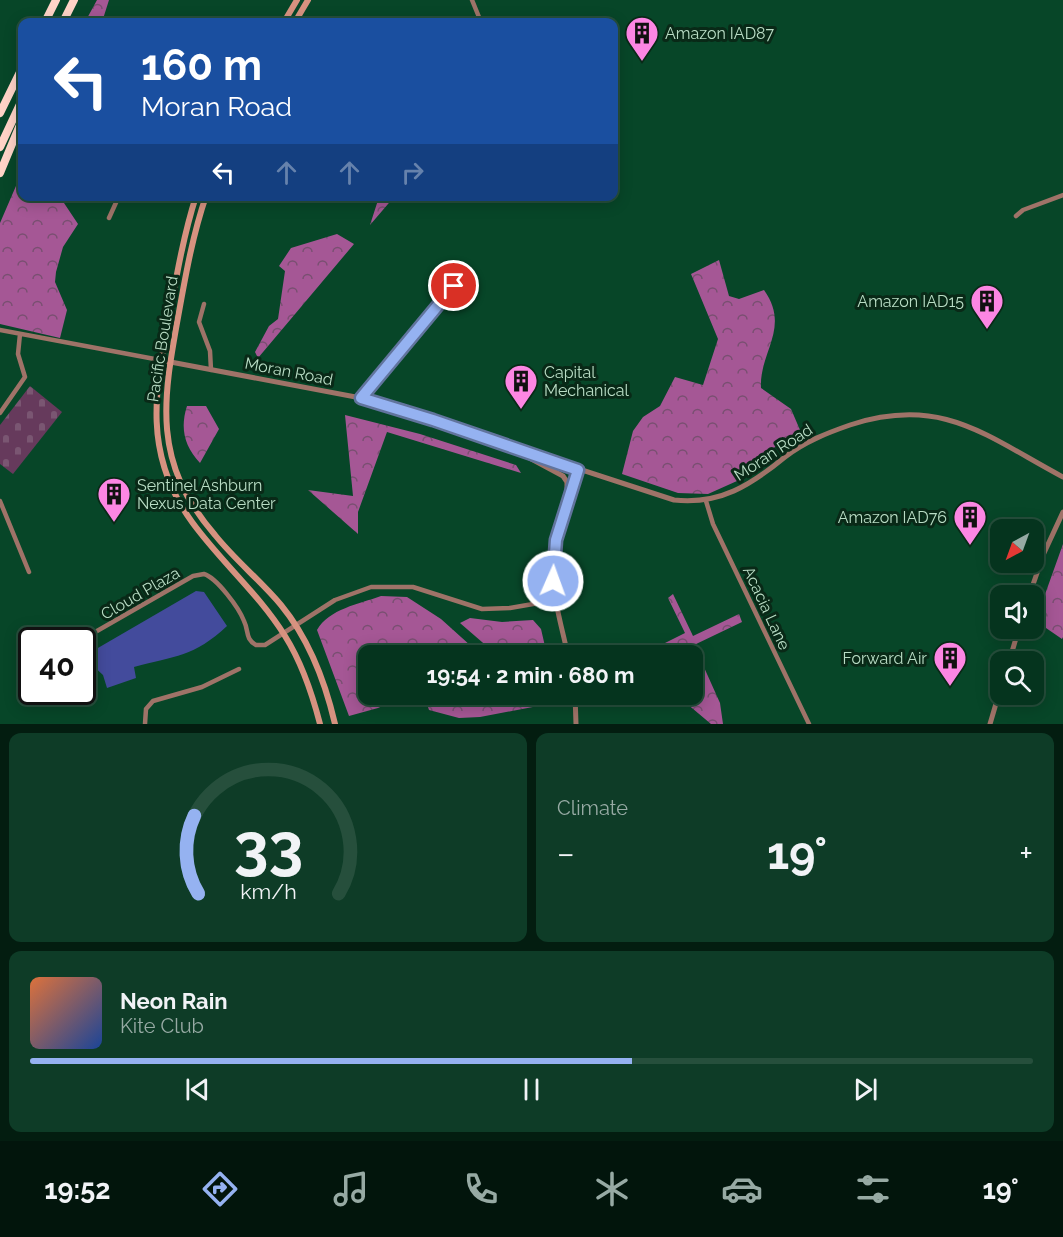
<!DOCTYPE html>
<html lang="en">
<head>
<meta charset="utf-8">
<style>
  :root { --surface:#05341e; --page:#0e3c27; --text:#f1f3f6; --muted:#97aaa4; --line:#264f3c; --accent:#95b2f1 }
  body { margin:0; font-family:Raleway,sans-serif; background:var(--page); color:var(--text); height:100vh; display:flex; flex-direction:column; font-size:22px; white-space:nowrap }
  * { box-sizing:border-box; margin:0 }
  p { font-size:20px; color:var(--muted) }
  .icon { flex:none; width:33px; height:33px; fill:none; stroke:currentColor; stroke-width:2; stroke-linecap:round; stroke-linejoin:round }
  .map { position:relative; height:724px; overflow:hidden }
  .drawer { display:flex; flex-direction:column; gap:9px; padding:9px; background:#031d10; flex:1 }
  .drawer>* { flex:none }
  .guide { position:absolute; left:18px; top:18px; width:600px; height:183px; border-radius:12px; box-shadow:0 3px 15px #0003,0 0 0 2px var(--line); background:#1a4fa0; color:#fff; overflow:hidden }
  .needle { width:39px; rotate:221deg }
  .fabs { position:absolute; left:990px; top:519px; display:grid; gap:12px }
  .fabs a { display:grid; place-items:center; width:54px; height:54px; border-radius:12px; background:var(--surface); box-shadow:0 3px 15px #0003,0 0 0 2px var(--line); font-size:30px }
  .speed { position:absolute; left:18px; top:627px; display:flex; gap:12px; font-size:30px; font-weight:700; text-align:center }
  .speed>* { display:grid; place-content:center; width:78px; height:78px; border-radius:50%; background:var(--surface); box-shadow:0 3px 15px #0003,0 0 0 2px var(--line); line-height:1 }
  .speed .limit { border:3px solid #111; border-radius:9px; background:#fff; color:#111 }
  .pin { position:absolute; display:grid; place-items:center; width:51px; height:51px; color:#fff; margin:-26px; border:3px solid #fff; border-radius:50%; box-shadow:0 2px 6px #0007 }
  .me { position:absolute; width:66px; margin:-33px; rotate:2deg; stroke-linejoin:round; filter:drop-shadow(0 0 4px #0008) }
  .turn { display:flex; align-items:center; gap:21px; height:126px; padding:0 24px; font-size:27px }
  .turn .icon { width:78px; height:78px; stroke-width:2.5 }
  .turn b { display:block; font-size:42px; line-height:51px }
  .lanes { display:flex; align-items:center; height:57px; padding:0 24px; background:#0003; justify-content:center; gap:30px; direction:ltr }
  .lanes .off { opacity:.35 }
  .big { font-size:45px; font-weight:700; line-height:1.1 }
  .drawer .tile { flex:1; display:flex; flex-direction:column; justify-content:center; gap:9px; min-width:0; padding:0 21px; border-radius:12px; background:var(--page) }
  .drawer .dial { align-items:center; gap:0 }
  .dial svg { height:156px; overflow:visible; fill:none; stroke:var(--line); stroke-width:7; stroke-linecap:round; text-anchor:middle }
  .dial text { fill:var(--text); stroke:none }
  .song { display:flex; align-items:center; gap:18px }
  .cover { width:72px; height:72px; border-radius:9px; background:linear-gradient(135deg,hsl(20 70% 55%),hsl(220 70% 35%)) }
  .played { height:6px; border-radius:3px; background:linear-gradient(90deg,var(--accent) 60%,var(--line) 60%) }
  .keys { display:flex; justify-content:space-around; direction:ltr }
  .heat { display:flex; justify-content:space-between; align-items:center; font-size:33px; direction:ltr }
  .drawer .tiles { flex:1; display:grid; gap:9px; grid-template-columns:1fr 1fr }
  .tile:last-child { grid-column:span 2 }
  .trip { position:absolute; left:358px; top:645px; width:345px; height:60px; border-radius:12px; background:var(--surface); box-shadow:0 3px 15px #0003,0 0 0 2px var(--line); font-weight:700; line-height:60px; text-align:center }
  .tabs { display:flex; height:96px; justify-content:space-around; align-items:center; background:#02150c; color:var(--muted) }
  .tabs .icon { width:42px; height:42px }
  .tabs .current { color:var(--accent) }
  .tabs b { font-size:27px; color:var(--text) }
  .map>svg:first-child { display:block }
  .forest { fill:url(#forest-crowns) }
  .cemetery { fill:url(#cemetery-stones) }
  .water { fill:#434b9c }
  .lines { fill:none; stroke-linecap:round; stroke-linejoin:round }
  .minor { stroke:#9f7368; stroke-width:4.5 }
  .tertiary { stroke:#9f7368; stroke-width:5 }
  .secondary { stroke:#d79280; stroke-width:6 }
  .motorway { stroke:#ffd3c7; stroke-width:8 }
  .route-casing { stroke:#61749d; stroke-width:15 }
  .route { stroke:#95b2f1; stroke-width:10 }
  .labels { text-anchor:middle; stroke-width:6; stroke-linejoin:round; paint-order:stroke }
  .poi-label { font-size:16px; fill:#b9ddc5; stroke:#092917; text-anchor:start }
  .street-label { font-size:16px; fill:#b9ddc5; stroke:#092917 }
</style>
</head>
<body>
<div class="map">
<svg width="1063" height="724" viewBox="0 0 1063 724">
  <defs>
    <pattern id="forest-crowns" width="20" height="18" patternUnits="userSpaceOnUse" patternTransform="scale(1.5)"><rect width="20" height="18" fill="#a55795"/><path d="M2 6a3 3 0 1 1 6 0M12 15a3 3 0 1 1 6 0" fill="none" stroke="#794f71"/></pattern>
    <pattern id="cemetery-stones" width="16" height="16" patternUnits="userSpaceOnUse" patternTransform="scale(1.5)"><rect width="16" height="16" fill="#663a5c"/><path d="M2 7V4a2 2 0 0 1 4 0v3zM10 15v-3a2 2 0 0 1 4 0v3z" fill="#7a5672"/></pattern>
  </defs>
  <rect width="100%" height="100%" fill="#074628"/>
  <path class="forest" d="M97,0h12l-7,22h-17z
    M22,172v24l38,1 18,27 -15,23 -7,25 -1,10 12,28 -7,28 -60,-14v-101z
    M379,197h15l-24,28z
    M337,234l17,10 -96,114 -3,-6 14,-26 9,-7 7,-48 -6,-5 12,-18z
    M719,260l10,36 10,3 25,-9c27,38 -5,62 -3,98l30,21 9,21 -25,17 -38,34 -29,13 -30,-1 -56,-19 11,-43 10,-14 17,-11 15,-29 28,8 15,-46 -27,-65z
    M187,406h19l13,23 -19,34c-16,-17 -20,-35 -13,-57z
    M345,415l75,19 96,31 5,8 -134,-41 -29,80v22l-50,-44 45,6z
    M1063,544v93l-1,2 -16,-11 -3,-28z
    M673,594l20,42 46,-22 3,8 -48,23 26,58 3,21h-12l-25,-21 1,-8 6,-1v-38l-46,-1 12,-9 26,-13 -17,-35z
    M381,596l26,1 34,22 40,36h-69l-2,-6 -17,3v3l-24,1v38l32,1 1,2 -24,11 -29,8 -32,-86c12,-21 42,-26 64,-34z
    M470,618l32,4 31,-2 8,9 6,26h-50l-37,-32z
    M424,695h101l13,11 -58,11 -21,1 -30,-8z"/>
  <path class="cemetery" d="M30,386l32,26 -49,62 -13,-10v-39z"/>
  <path class="water" d="M196,591l8,1 23,34c-33,31 -52,30 -93,41l2,11 -29,10 -4,-13 -12,-11v-12z"/>
  <g class="lines">
    <path class="minor" d="M472,0l9,22
      M1016,216l7,-6 40,-15
      M109,218l10,-22
      M204,304l-5,18 11,29 1,19
      M0,330l160,30
      M361,398l88,-106 5,-6 1,-10
      M0,413l25,-36 -7,-23 2,-20
      M0,501l29,71
      M706,501l7,23 96,200
      M75,640l15,-5 103,-59 11,-2c13,4 35,34 40,47 5,10 1,18 12,24h9l70,-45 36,-13h42l69,22 28,-1 46,-8
      M145,724l1,-15 7,-8 49,-14 37,-18"/>
    <path class="tertiary" d="M160,360l201,38 313,102c46,5 77,-15 111,-43 19,-15 42,-24 65,-32 92,-30 136,11 213,52
      M522,454l41,22 4,6v14
      M1029,596l15,-43 19,-41
      M568,656c-5,-25 -14,-53 -15,-78 -2,-37 12,-73 25,-108
      M1009,662l10,-34
      M575,694l1,30
      M990,724l10,-34"/>
    <path class="secondary" d="M284,22l13,-22
      M295,22l13,-22
      M196,196c-12,38 -19,77 -26,116 -15,78 -28,141 22,210 29,40 67,72 93,114 17,27 27,57 35,88
      M206,196c-13,38 -20,77 -27,116 -16,88 -28,149 36,223 20,25 45,45 66,70 28,34 44,76 54,119"/>
    <path class="motorway" d="M45,22l11,-22
      M63,22l11,-22
      M0,113l22,-45
      M0,147l22,-47
      M0,173l22,-53"/>
  </g>
  <g class="lines">
    <defs>
      <path id="route" d="M454,286l-93,112 72,22 145,50 -22,70 -3,41"/>
    </defs>
    <use href="#route" class="route-casing"/>
    <use href="#route" class="route"/>
  </g>
  <defs>
    <symbol id="building-pin" viewBox="-11 -11 22 30"><path d="M0 17L-7.5 6A9.5 9.5 0 1 1 7.5 6Z" fill="#fc86e3" stroke="#092917"/><path d="M-4-6H4V6H1V3H-1V6H-4ZM-2.5-4.3h1.7v1.8h-1.7ZM.8-4.3h1.7v1.8H.8ZM-2.5-1h1.7V.8h-1.7ZM.8-1h1.7V.8H.8Z" fill="#111"/></symbol>
  </defs>
  <g fill-rule="evenodd">
    <use href="#building-pin" x="623" y="14" width="38" height="52"/>
    <use href="#building-pin" x="968" y="282" width="38" height="52"/>
    <use href="#building-pin" x="502" y="362" width="38" height="52"/>
    <use href="#building-pin" x="95" y="475" width="38" height="52"/>
    <use href="#building-pin" x="951" y="498" width="38" height="52"/>
    <use href="#building-pin" x="931" y="639" width="38" height="52"/>
  </g>
  <g class="labels">
    <g class="poi-label">
      <text x="665" y="39">Amazon IAD87</text>
      <text x="964" y="307" text-anchor="end">Amazon IAD15</text>
      <text x="544" y="378">Capital<tspan x="544" dy="18">Mechanical</tspan></text>
      <text x="137" y="491">Sentinel Ashburn<tspan x="137" dy="18">Nexus Data Center</tspan></text>
      <text x="947" y="523" text-anchor="end">Amazon IAD76</text>
      <text x="927" y="664" text-anchor="end">Forward Air</text>
    </g>
    <g class="street-label">
      <text transform="translate(162 339) rotate(-81)" y="6">Pacific Boulevard</text>
      <text transform="translate(289 371) rotate(11)" y="6">Moran Road</text>
      <text transform="translate(773 452) rotate(-33)" y="6">Moran Road</text>
      <text transform="translate(140 593) rotate(-30)" y="6">Cloud Plaza</text>
      <text transform="translate(767 608) rotate(65)" y="6">Acacia Lane</text>
    </g>
  </g>
</svg>
<div class="fabs">
<a><svg class="needle" viewBox="-14 -14 28 28"><path d="M0-13l5 13h-10z" fill="#e53935"/><path d="M0 13l5-13h-10z" fill="#97aaa4"/></svg></a>
<a><svg class="icon" aria-label="sound" viewBox="0 0 24 24"><path d="M4 9h4l5-4v14l-5-4H4zM17 9q2 3 0 6"/></svg></a>
<a><svg class="icon" aria-label="search" viewBox="0 0 24 24"><circle cx="10" cy="10" r="6"/><path d="M15 15l6 6"/></svg></a>
</div>
<div class="speed"><div class="limit">40</div></div>
<div class="pin" style="left:454px;top:286px;background:#d93025"><svg class="icon" aria-label="arrive" viewBox="0 0 24 24"><path d="M6 21V4h12l-3 4 3 4H6"/></svg></div>
<svg class="me" style="left:553px;top:581px" viewBox="-20 -20 40 40"><circle r="17" fill="#95b2f1" stroke="#fff" stroke-width="3"/><path d="M0-11L8 9 0 5-8 9z" fill="#fff"/></svg>
<div class="trip">19:54 · 2 min · 680 m</div>
<div class="guide">
<div class="turn"><svg class="icon" aria-label="left" viewBox="0 0 24 24"><path d="M17 20v-9H6M10 6l-5 5 5 5"/></svg><div><b>160 m</b>Moran Road</div></div>
<div class="lanes"><svg class="icon" aria-label="left" viewBox="0 0 24 24"><path d="M17 20v-9H6M10 6l-5 5 5 5"/></svg><svg class="icon off" aria-label="ahead" viewBox="0 0 24 24"><path d="M12 20V5M6 11l6-6 6 6"/></svg><svg class="icon off" aria-label="ahead" viewBox="0 0 24 24"><path d="M12 20V5M6 11l6-6 6 6"/></svg><svg class="icon off" aria-label="right" viewBox="0 0 24 24"><path d="M7 20v-9h11M14 6l5 5-5 5"/></svg></div>
</div>
</div>
<section class="drawer">
<div class="tiles">
<div class="tile dial"><svg viewBox="0 0 100 80">
<path d="M14 69A42 42 0 1 1 86 69"/>
<path d="M14 69A42 42 0 0 1 12 29" stroke="#95b2f1"/>
<text x="50" y="56" font-size="32" font-weight="700">33</text>
<text x="50" y="72" font-size="11">km/h</text>
</svg></div>
<div class="tile"><p>Climate</p>
<div class="heat"><a>−</a><b class="big">19°</b><a>+</a></div>
</div>
<div class="tile">
<div class="song"><i class="cover"></i><div><b>Neon Rain</b><p>Kite Club</p></div></div>
<div class="played"></div>
<div class="keys"><svg class="icon" aria-label="previous" viewBox="0 0 24 24"><path d="M18 5L8 12l10 7zM5 5v14"/></svg><svg class="icon" aria-label="pause" viewBox="0 0 24 24"><path d="M8 5v14M16 5v14"/></svg><svg class="icon" aria-label="next" viewBox="0 0 24 24"><path d="M6 5l10 7-10 7zM19 5v14"/></svg></div>
</div>
</div>
</section>
<nav class="tabs">
<b>19:52</b>
<svg class="icon current" aria-label="directions" viewBox="0 0 24 24"><path d="M12 3l9 9-9 9-9-9zM9 14v-3h6M13 9l2 2-2 2"/></svg>
<svg class="icon" aria-label="music" viewBox="0 0 24 24"><path d="M9 18V5l10-2v13"/><circle cx="6" cy="18" r="3"/><circle cx="16" cy="16" r="3"/></svg>
<svg class="icon" aria-label="phone" viewBox="0 0 24 24"><path d="M5 4h4l2 5-3 2q2 4 5 5l2-3 5 2v4C11 20 4 13 5 4z"/></svg>
<svg class="icon" aria-label="climate" viewBox="0 0 24 24"><path d="M12 3v18M4 7l16 10M4 17L20 7"/></svg>
<svg class="icon" aria-label="car" viewBox="0 0 24 24"><path d="M5 17H2v-5l4-1 3-4h7l3 4 3 1v5h-3M9 17h6M6 11h13"/><circle cx="7" cy="17" r="2"/><circle cx="17" cy="17" r="2"/></svg>
<svg class="icon" aria-label="filters" viewBox="0 0 24 24"><path d="M4 7h16M4 17h16"/><circle cx="9" cy="7" r="2"/><circle cx="15" cy="17" r="2"/></svg>
<b>19°</b>
</nav>
</body>
</html>
